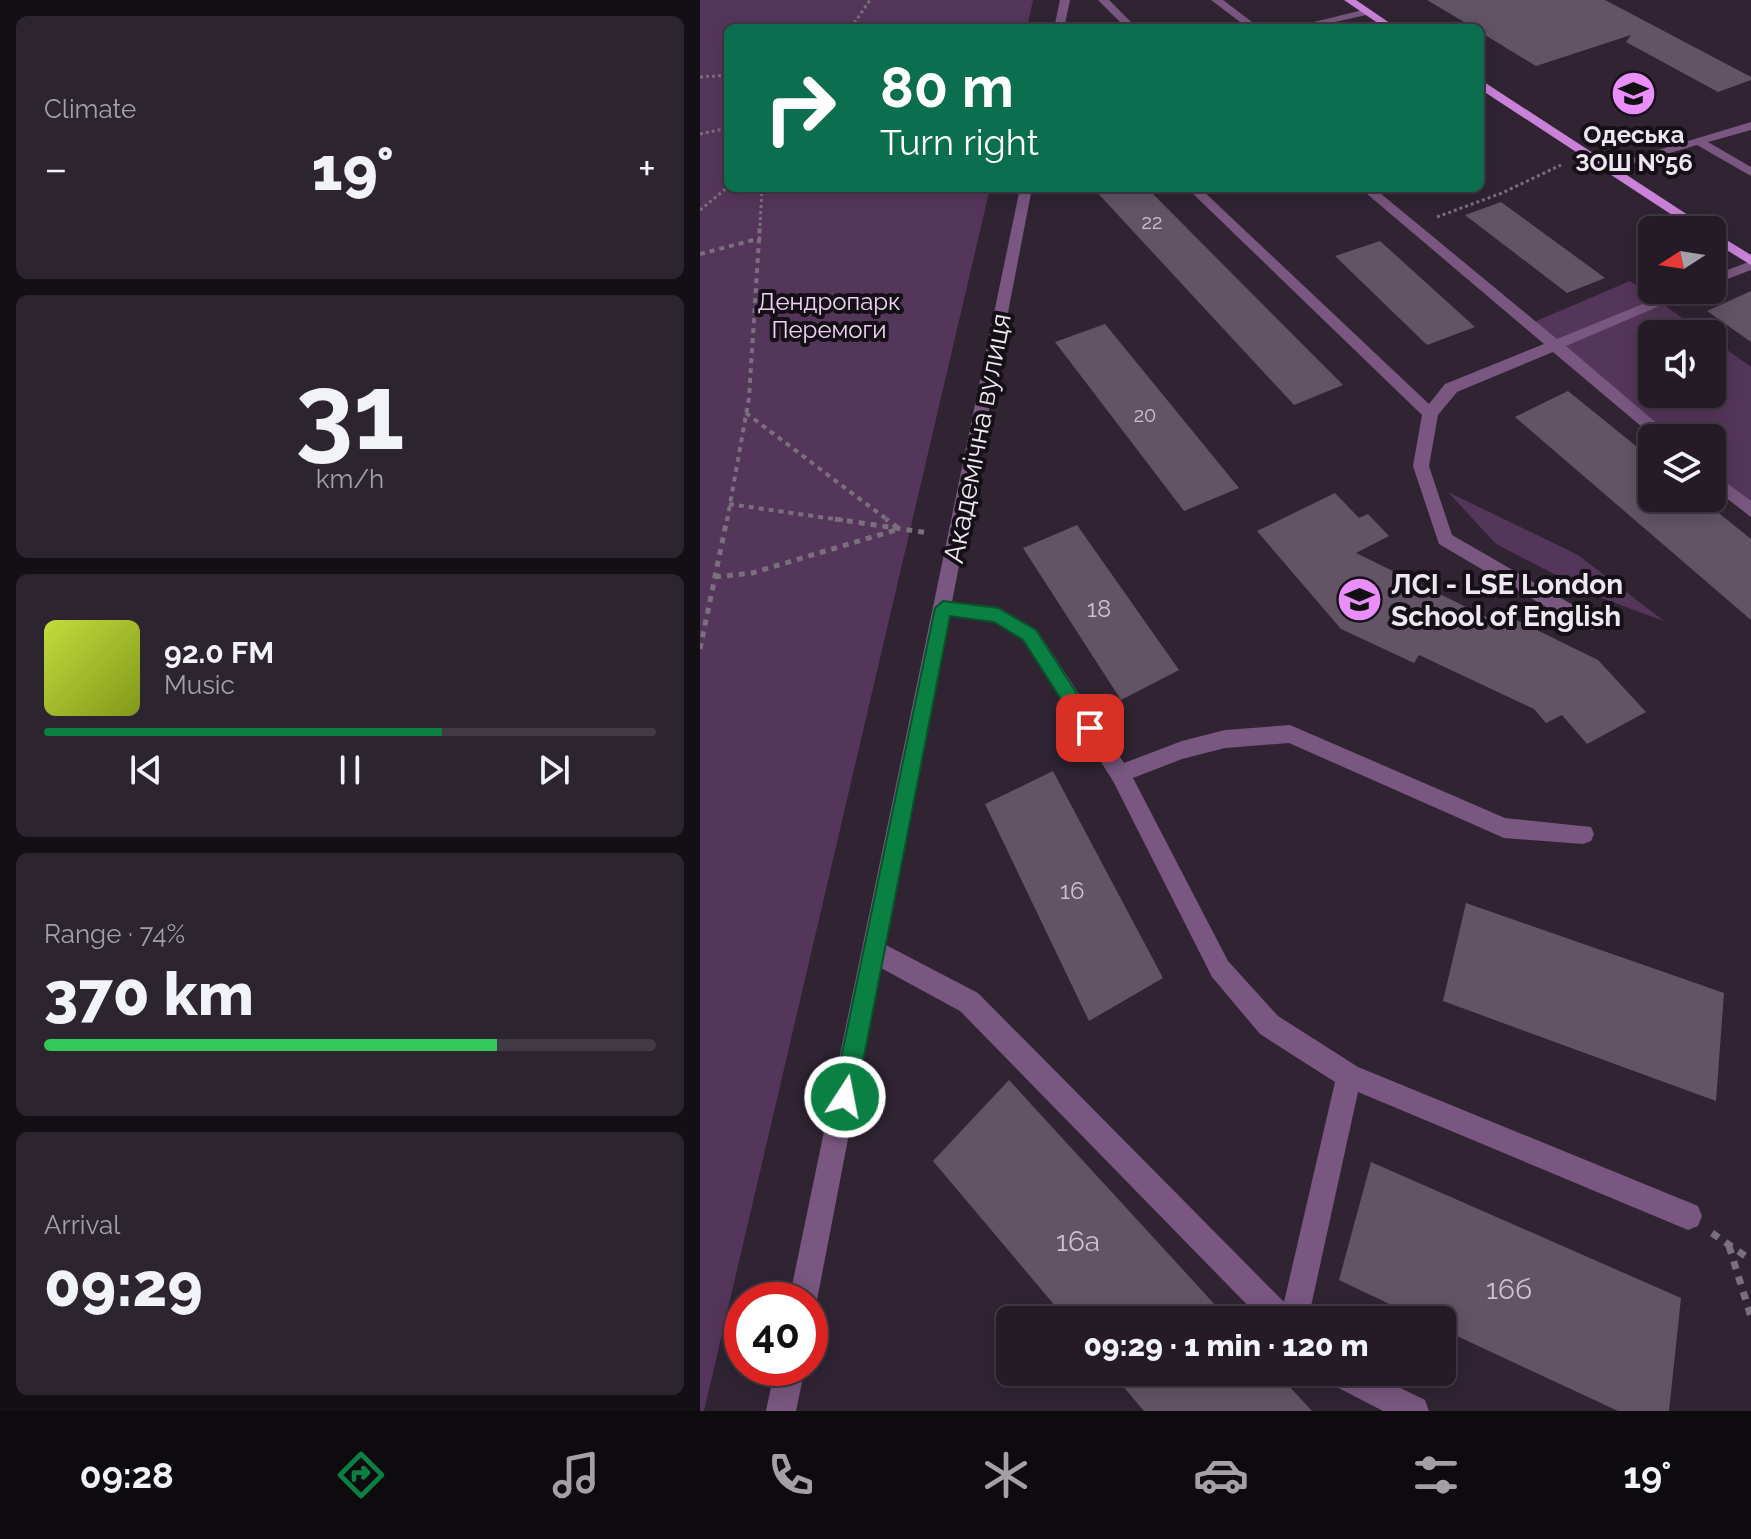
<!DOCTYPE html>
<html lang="en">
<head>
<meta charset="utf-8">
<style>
  :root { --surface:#241b26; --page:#2c242e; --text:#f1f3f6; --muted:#a3a1a7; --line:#413943; --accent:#0b8043 }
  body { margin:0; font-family:Raleway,sans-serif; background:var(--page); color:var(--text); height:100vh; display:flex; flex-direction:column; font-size:30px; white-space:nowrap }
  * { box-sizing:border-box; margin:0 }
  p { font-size:26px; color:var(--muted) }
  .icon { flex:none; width:44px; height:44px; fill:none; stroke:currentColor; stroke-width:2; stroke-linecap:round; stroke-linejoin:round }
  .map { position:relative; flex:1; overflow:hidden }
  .details { display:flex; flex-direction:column; gap:16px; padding:16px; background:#140f15; width:700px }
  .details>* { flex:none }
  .hud { position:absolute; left:24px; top:24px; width:760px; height:168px; border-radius:12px; box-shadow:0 4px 20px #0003,0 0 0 2px var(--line); background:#0b6e4f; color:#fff; overflow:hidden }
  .needle { width:52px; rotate:258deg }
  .buttons { position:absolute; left:938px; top:216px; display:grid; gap:16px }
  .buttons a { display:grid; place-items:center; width:88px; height:88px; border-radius:12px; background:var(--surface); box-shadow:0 4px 20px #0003,0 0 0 2px var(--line); font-size:40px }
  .speed { position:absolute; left:24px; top:1282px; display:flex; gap:16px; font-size:40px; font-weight:700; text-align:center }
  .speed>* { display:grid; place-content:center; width:104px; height:104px; border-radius:50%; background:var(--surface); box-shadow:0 4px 20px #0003,0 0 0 2px var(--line); line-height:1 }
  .speed .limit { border:12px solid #d22; background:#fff; color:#111 }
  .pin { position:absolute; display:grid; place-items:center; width:68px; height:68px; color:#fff; margin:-34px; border-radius:16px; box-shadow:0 4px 12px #0006 }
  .me { position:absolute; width:88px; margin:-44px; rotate:11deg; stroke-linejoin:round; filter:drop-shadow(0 0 6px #0008) }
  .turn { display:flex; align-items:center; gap:28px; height:168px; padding:0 24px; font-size:36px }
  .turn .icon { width:104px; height:104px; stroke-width:2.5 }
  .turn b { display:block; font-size:56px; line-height:68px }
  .big { font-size:60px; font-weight:800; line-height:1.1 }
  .details .card { flex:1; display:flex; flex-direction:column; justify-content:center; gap:12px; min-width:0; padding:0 28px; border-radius:12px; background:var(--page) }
  .details .dial { align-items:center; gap:0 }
  .dial b { font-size:104px; line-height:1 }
  .song { display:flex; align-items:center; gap:24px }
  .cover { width:96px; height:96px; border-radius:12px; background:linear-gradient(135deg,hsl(70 70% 55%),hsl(70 70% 35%)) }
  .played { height:8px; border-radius:4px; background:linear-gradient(90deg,var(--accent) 65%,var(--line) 65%) }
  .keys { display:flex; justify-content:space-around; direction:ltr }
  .heat { display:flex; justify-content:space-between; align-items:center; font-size:44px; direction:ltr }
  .charge { height:12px; border-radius:6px; background:linear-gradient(90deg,#34c759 74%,var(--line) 0) }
  .trip { position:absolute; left:296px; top:1306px; width:460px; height:80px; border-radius:12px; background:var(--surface); box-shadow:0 4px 20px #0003,0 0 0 2px var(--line); font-weight:800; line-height:80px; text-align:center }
  .menu { display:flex; height:128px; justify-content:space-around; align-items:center; background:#0e0b0f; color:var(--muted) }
  .menu .icon { width:56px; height:56px }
  .menu .selected { color:var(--accent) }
  .menu b { font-size:36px; color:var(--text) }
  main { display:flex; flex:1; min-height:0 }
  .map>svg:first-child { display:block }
  .green { fill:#55365b }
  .building { fill:#625465 }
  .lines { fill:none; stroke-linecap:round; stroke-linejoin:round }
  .path-far3 { stroke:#7a6f7d; stroke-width:3; stroke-dasharray:3 3; stroke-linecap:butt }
  .path-far2 { stroke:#7a6f7d; stroke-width:4; stroke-dasharray:5 5; stroke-linecap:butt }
  .path-far1 { stroke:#7a6f7d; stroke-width:5; stroke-dasharray:6 6; stroke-linecap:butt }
  .path { stroke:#7a6f7d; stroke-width:7; stroke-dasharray:8 8; stroke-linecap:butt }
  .minor { fill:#795780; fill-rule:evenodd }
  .major { fill:#ca82d8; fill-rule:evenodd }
  .route { fill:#0b8043; stroke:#07532c; stroke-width:2 }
  .labels { text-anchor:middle; stroke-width:8; stroke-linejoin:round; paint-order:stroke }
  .far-number-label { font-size:20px; fill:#cbc2cd }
  .far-poi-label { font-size:24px; font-weight:bold; fill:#eee6f0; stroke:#150f16 }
  .far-park-label { font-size:24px; fill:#efd2f4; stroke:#150f16 }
  .number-label { font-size:24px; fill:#cbc2cd }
  .street-label { font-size:28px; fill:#eee6f0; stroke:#150f16 }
  .poi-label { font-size:28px; font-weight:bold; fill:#eee6f0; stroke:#150f16; text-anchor:start }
  .near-number-label { font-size:28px; fill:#cbc2cd }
</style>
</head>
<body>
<main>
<section class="details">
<div class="card"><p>Climate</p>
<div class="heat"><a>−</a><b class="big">19°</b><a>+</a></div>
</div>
<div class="card dial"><b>31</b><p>km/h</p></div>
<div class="card">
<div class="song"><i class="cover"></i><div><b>92.0 FM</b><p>Music</p></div></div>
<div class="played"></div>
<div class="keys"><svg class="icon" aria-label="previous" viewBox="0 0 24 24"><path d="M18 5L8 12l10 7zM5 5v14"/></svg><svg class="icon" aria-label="pause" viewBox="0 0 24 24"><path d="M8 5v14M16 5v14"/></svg><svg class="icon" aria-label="next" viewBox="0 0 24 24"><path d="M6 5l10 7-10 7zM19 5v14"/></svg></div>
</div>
<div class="card"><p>Range · 74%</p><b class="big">370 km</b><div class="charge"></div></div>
<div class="card"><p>Arrival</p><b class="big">09:29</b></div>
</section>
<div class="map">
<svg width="1051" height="1411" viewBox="0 0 1051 1411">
  <rect width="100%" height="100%" fill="#302433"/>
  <path class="green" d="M0,0h333l-6,28h-299v160h262l-286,1223h-4z
    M930,281l75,53h-53v60h60v-55l39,28v138l-39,-32v-35h-44l-141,-113z
    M748,492l130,63 86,66 -65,-24 -103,-53z"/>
  <path class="building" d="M727,0h178l146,77v3l-33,12 -92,-50 5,-7 -95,31 -56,-34v-4h-6z
    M393,188h54l196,197 -49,20z
    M801,202l104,76 -38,15 -102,-78z
    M680,241l95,86 -48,18 -92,-89z
    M1051,291v51l-44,-31z
    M405,324l134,164 -55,23 -129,-169z
    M868,391l84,68v39h48l51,41v81l-236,-203z
    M635,493l24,25 9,-4 21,22 -33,17 151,74 5,-9 86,42 48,52 -59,32 -25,-29 -16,8 -12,-14 -115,-54 -5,8 -73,-34 -84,-98z
    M377,525l102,145 -58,30 -98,-152z
    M353,771l110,207 -74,43 -104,-217z
    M766,903l258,90 -8,108 -273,-100z
    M309,1080l220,240h-162l-134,-159z
    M671,1162l310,136 -12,113h-51l-176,-82v-9h-19l-84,-40z
    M411,1372h165l36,39h-168z"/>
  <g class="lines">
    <path class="path-far3" d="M151,28l19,-28
      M0,77l28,-2
      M0,134l28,-6
      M0,210l28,-23
      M737,217l65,-24 59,-28
      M60,226l2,-38"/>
    <path class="path-far2" d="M0,254l61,-16
      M46,413l143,108
      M29,504l119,17
      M27,521l22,-123 11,-174"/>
    <path class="path-far1" d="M135,519l94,14
      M15,577l37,-4 147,-44 -13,-10
      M0,649l27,-130"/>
    <path class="path" d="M1012,1233l39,27
      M1029,1246l22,71"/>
    <path class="minor" d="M360,0h10l-6,28h-10z
      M398,0h11l28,28h-11z
      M511,0h12l37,28h-12z
      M667,9l5,3 -1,2 -63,14h-19z
      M1051,122v8l-43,12 43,25v9l-54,-31 -89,26 -6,-4z
      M320,188h12l-80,414 46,5 39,23 87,133 58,-22 43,-11 65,-5 215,93 86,9 3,7 -3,7 -8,3 -79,-6 -215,-95 -64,5 -43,11 -49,19 95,183 50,55 80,51 340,139 4,10 -4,10 -10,4 -330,-138 -50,228h-46l-302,-309 -79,-43 -64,332 -7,11v-11h-21zM249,616l45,6 29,18 90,141 99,196 48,57 75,48 -51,220 -306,-309 -92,-48z
      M487,188h13l229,216 16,-20 99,-40 -184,-156h14l183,151 120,-49h20l-131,56 108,92h-19l-102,-86 -96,40 -19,23 -9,51 23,69 147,85 2,5 -2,5h-14l-146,-86 -26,-78 9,-51z
      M1051,261v9l-39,15v-9z
      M1012,472l39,29v16l-39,-30z
      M75,1368h30l-9,43h-30z
      M622,1372h46l57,28 4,11h-46l-56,-29z"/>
    <path class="major" d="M644,0h12l41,28h-12z
      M780,81l4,1 227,148h-16l-215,-141z
      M1012,231l39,24v10l-39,-24z"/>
  </g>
  <path class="route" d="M243,601l55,7 38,22 63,98 -2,5h-14l-60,-93 -29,-18 -44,-6 -94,481 -3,8 -8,3 -9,-3 -3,-8 102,-489z"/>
  <defs>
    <symbol id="school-disc" viewBox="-11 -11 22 22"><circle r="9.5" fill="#ea8dfd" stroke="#150f16"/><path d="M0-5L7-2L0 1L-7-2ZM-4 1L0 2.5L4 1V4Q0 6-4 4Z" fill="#111"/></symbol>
  </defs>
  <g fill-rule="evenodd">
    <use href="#school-disc" x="908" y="68" width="51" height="51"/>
    <use href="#school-disc" x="634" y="574" width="51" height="51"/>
  </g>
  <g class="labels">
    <g class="far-number-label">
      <text x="452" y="229">22</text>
      <text x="445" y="422">20</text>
    </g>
    <g class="far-poi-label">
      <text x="934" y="143">Одеська<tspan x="934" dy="28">ЗОШ №56</tspan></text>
    </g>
    <g class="far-park-label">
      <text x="129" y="310">Дендропарк<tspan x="129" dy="28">Перемоги</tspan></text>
    </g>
    <g class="number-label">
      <text x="399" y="617">18</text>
      <text x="372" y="899">16</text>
    </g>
    <g class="street-label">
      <text transform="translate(277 438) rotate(-79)" y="10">Академічна вулиця</text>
    </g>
    <g class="poi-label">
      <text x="691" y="594">ЛСІ - LSE London<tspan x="691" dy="32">School of English</tspan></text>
    </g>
    <g class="near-number-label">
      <text x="378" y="1251">16а</text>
      <text x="809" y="1299">16б</text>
    </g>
  </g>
</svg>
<div class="buttons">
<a><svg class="needle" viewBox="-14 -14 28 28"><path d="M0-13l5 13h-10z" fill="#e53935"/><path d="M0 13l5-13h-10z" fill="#a3a1a7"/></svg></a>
<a><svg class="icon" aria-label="sound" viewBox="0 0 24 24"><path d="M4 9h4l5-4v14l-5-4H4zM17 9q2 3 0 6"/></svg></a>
<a><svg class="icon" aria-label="layers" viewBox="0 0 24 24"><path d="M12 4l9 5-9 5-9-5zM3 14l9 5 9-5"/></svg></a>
</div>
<div class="speed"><div class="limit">40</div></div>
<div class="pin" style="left:390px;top:728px;background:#d93025"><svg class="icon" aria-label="arrive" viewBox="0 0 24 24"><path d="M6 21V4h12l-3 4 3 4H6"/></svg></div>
<svg class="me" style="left:145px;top:1097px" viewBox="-20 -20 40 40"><circle r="17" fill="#0b8043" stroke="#fff" stroke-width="3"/><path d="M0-11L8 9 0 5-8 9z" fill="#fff"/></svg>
<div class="trip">09:29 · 1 min · 120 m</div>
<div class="hud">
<div class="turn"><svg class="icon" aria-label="right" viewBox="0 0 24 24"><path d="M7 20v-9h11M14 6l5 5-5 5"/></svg><div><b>80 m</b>Turn right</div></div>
</div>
</div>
</main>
<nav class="menu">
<b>09:28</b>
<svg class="icon selected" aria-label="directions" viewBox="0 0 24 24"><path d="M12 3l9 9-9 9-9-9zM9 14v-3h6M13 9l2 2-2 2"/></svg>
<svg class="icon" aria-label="music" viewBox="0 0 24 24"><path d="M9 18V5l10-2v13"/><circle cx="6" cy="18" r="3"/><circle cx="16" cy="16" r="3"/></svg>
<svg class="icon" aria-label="phone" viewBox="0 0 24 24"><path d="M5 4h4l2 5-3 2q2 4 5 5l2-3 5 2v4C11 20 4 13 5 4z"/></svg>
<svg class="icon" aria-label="climate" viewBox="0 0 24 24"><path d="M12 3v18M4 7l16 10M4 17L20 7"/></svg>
<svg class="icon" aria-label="car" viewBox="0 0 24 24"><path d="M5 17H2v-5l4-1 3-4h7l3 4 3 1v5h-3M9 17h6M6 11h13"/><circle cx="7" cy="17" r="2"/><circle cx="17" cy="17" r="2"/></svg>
<svg class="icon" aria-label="filters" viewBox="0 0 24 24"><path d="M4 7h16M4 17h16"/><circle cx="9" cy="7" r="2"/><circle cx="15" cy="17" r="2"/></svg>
<b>19°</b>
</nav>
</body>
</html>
